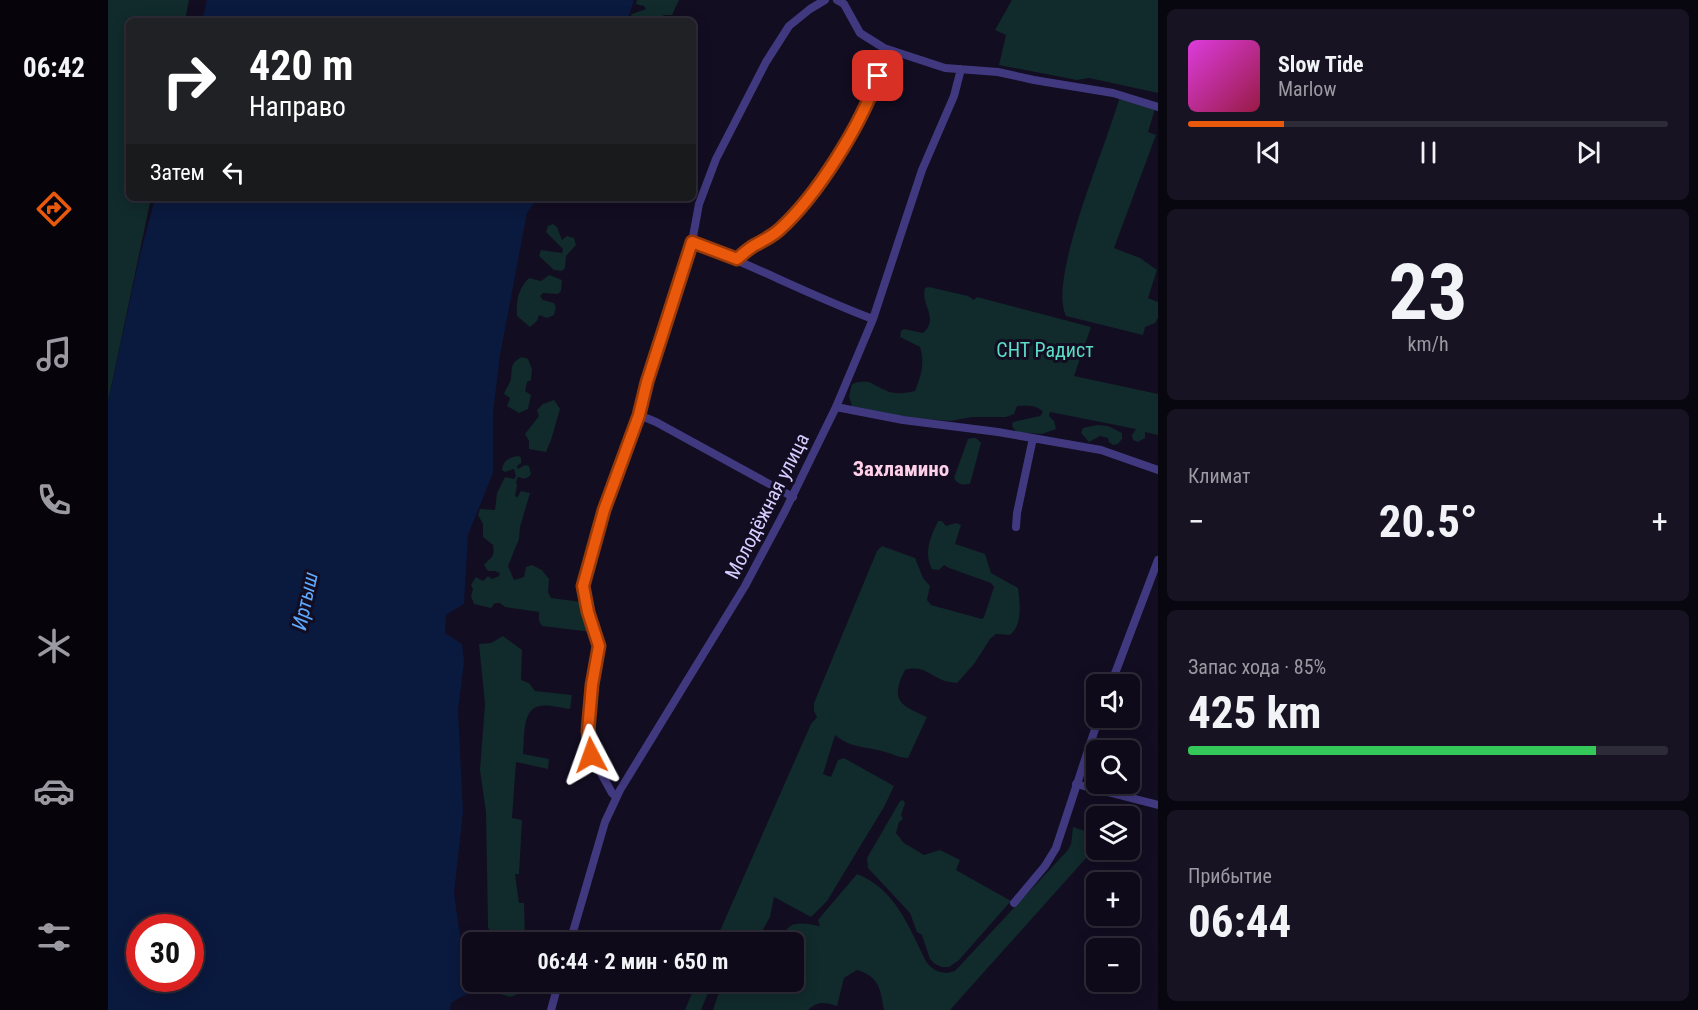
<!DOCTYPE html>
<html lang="ru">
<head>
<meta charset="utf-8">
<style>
  :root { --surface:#0e0a19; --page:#171322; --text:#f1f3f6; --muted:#9b9aa2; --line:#2e2b38; --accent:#ea580c }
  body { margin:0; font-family:"Roboto Condensed",sans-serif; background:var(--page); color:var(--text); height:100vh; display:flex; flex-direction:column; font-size:22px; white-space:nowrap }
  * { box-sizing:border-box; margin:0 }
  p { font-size:20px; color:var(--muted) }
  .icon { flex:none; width:33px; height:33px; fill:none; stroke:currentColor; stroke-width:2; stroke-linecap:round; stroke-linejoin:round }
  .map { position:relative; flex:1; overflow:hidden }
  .sheet { display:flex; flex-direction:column; gap:9px; padding:9px; background:#08060e; width:540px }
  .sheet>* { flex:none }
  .top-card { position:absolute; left:18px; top:18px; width:570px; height:183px; border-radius:9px; box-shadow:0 3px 15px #0003,0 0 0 2px var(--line); background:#202124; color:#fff; overflow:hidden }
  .fabs { position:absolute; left:978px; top:674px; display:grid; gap:12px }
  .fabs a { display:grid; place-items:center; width:54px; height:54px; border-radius:9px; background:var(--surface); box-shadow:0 3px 15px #0003,0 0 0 2px var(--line); font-size:30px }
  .speed { position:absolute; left:18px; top:914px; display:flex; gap:12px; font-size:30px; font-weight:700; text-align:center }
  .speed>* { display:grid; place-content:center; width:78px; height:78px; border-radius:50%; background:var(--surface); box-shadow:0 3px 15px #0003,0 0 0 2px var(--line); line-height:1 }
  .speed .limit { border:9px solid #d22; background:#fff; color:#111 }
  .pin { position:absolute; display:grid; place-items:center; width:51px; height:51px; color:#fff; margin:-26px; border-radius:12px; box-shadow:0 3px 9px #0006 }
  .me { position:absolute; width:66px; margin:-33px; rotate:356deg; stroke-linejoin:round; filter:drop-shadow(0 0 4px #0008) }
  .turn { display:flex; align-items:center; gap:21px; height:126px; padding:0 24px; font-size:27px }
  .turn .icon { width:78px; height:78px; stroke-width:2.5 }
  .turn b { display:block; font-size:42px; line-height:51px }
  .then { display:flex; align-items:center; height:57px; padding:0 24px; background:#0003; gap:12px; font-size:22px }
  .big { font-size:45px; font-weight:700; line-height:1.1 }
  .sheet .widget { flex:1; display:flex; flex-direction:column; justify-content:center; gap:9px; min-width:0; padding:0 21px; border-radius:9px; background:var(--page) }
  .sheet .dial { align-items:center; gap:0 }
  .dial b { font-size:78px; line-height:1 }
  .song { display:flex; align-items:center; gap:18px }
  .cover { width:72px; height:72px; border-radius:9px; background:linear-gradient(135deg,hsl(300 70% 55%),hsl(340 70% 35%)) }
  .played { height:6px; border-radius:3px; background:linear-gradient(90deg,var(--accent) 20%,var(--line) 20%) }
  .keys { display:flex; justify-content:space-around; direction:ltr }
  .heat { display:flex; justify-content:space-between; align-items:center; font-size:33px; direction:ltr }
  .charge { height:9px; border-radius:4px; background:linear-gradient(90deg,#34c759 85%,var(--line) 0) }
  .trip { position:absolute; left:354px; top:932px; width:342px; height:60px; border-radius:9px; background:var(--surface); box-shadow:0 3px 15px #0003,0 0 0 2px var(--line); font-weight:700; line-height:60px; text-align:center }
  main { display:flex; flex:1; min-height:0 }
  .tabs { display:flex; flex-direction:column; width:108px; justify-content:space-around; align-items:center; background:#06040a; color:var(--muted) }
  .tabs .icon { width:42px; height:42px }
  .tabs .active { color:var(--accent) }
  .tabs b { font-size:27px; color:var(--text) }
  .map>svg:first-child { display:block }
  .green { fill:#112a2b }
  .water { fill:#0a193e; fill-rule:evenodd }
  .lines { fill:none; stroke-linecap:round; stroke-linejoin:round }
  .street { stroke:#413980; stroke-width:8 }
  .route-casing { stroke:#983908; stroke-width:15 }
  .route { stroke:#ea580c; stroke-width:10 }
  .labels { text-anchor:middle; stroke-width:6; stroke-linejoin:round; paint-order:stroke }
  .park-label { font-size:20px; fill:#5bdec7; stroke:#120d21 }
  .street-label { font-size:20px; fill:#d7ceff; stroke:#120d21 }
  .neighbourhood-label { font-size:21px; font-weight:bold; fill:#ffd0ea; stroke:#120d21 }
  .water-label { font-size:21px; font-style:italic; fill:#5ea8fd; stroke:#120d21 }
</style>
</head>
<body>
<main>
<nav class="tabs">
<b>06:42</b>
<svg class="icon active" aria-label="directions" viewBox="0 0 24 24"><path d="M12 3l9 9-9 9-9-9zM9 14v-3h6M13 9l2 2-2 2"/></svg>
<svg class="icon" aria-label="music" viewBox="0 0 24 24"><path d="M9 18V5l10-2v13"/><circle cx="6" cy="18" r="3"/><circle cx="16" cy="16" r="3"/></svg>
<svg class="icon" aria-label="phone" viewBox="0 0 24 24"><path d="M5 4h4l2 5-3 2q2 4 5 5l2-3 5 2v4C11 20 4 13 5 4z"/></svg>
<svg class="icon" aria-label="climate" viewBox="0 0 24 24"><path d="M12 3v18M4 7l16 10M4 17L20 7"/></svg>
<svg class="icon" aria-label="car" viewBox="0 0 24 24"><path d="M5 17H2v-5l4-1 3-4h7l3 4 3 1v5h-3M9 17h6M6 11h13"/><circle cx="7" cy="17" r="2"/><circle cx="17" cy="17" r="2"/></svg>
<svg class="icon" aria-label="filters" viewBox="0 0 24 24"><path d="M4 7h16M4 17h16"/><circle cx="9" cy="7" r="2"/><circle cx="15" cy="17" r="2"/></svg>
</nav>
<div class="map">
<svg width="1050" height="1010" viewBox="0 0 1050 1010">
  <rect width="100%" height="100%" fill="#120d21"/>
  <path class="green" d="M0,0h81l-4,21h-56v177h22l-43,204z
    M529,0h42l-7,15h-8l-7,6h-30l5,-7 14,-5 -2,-3 -8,-2z
    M904,0h146v93l-69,-15 -12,2 -78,-15 7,-30 -11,-5z
    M1011,99l36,10 -7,23 8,3 -42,113 26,10 17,12 -9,28 10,4v16l-3,5 -10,4 -2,8 -77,-19c-19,-37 42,-174 53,-217z
    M445,224l4,3 5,13 5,-4 7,2 2,7 -10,11 -1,12 -3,3 -8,-1 -15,-14 2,-6 21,3 1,-4 -17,-17 2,-6z
    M441,275l13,5 -1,11 -3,3 -15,-1 -3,3 3,4 11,3 2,4 -2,8 -7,3 -8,-3 -2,6 -7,6 -13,-11c-1,-15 1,-27 12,-38l12,3z
    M821,287l39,9 6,4 3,-3 114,30 -17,49 84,18v41l-13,-3v6l-7,4 -5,-2 -1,-5 4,-6 -86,-17 -1,4 5,5 2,8 -14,5 -26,-2 -4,-6 1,-4 27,-6 3,-4c-7,-8 -17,-6 -26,-6l-3,8 -8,3h-34l-21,4 -47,-4 -52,-11 -3,-10 3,-12c19,-6 18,0 33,6 9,5 21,3 30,1 6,-15 10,-28 5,-44l-20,-10 1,-6 3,-2 19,4c17,-15 -3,-28 2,-45z
    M414,357l6,2 4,10 -1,11 -4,2 -2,9 6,4 -3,14 -9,4 -12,-7 3,-8 -6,-4c1,-5 6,-10 7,-15 1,-11 -1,-16 11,-22z
    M446,400l6,9 -9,31 -5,12 -17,-3v-8l-4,-7 14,-18 -2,-6 6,-6z
    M989,425l11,1 14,7v6l-4,5 -5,1 -4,-3 -1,-4 -8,-2 -11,6 -8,-9 2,-5z
    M864,438h4l5,5 -11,41c-7,1 -12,1 -16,-6l14,-39z
    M411,456l2,2v5l-4,3 1,3 7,-4 4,1 2,8c-5,6 -7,5 -13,3l-2,5 1,4 -2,9 2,3 4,-7 9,2 -10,34 -1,12 -11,27 6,14 10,-3 2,-10 6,-2 10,5 7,9 -1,13 3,6 30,4 11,30 -50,-6 -3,-5v-9l-34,-5 -5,-4h-5l-4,5 -17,-4 -3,-8 2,-7 -2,-4 5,-8 7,4 5,-5 4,3 7,-3 1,-3 -5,-2h-7l-4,-6c7,-9 11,-6 9,-20l-10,-8v-13l-5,-9 2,-6 15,1 2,-17 8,-16 9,2 2,-3 -2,-7 -9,3 -3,-2c1,-10 8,-13 17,-14z
    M830,521h4l4,5 10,-3 5,2 -6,19 30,10 6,19 27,15c2,16 5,36 -8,47l-14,-1 -6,5 -16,25 -17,19c-5,-1 -10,-1 -15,-3 -13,-6 -21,-15 -37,-10 -15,30 -6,35 22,47l-19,41c-9,0 -15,-4 -23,-6 -19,-6 -33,-3 -50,-17l-12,39 8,3 7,-17 6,-2 50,28 -10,21 -57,94 -16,16 -37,-20 -4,20 -14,25h-41l96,-218 6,-7 -3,-6v-8l63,-152 5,-5 33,12 8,20 7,8 -3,14 4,5 51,14 2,-2 10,-30 -3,-4 -42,-15 -5,-3 -5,5 -7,-1c-9,-16 -1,-33 6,-48z
    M395,636l19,14 -1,30 8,3 6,8 37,4 -2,14c-9,-1 -22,-5 -30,-3 -19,3 -15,33 -17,48l26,5 -1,10 -32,-7 -4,56 10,2 -3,54h-4l4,29h5l1,39h-20v-4l-11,-2 -6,-8 -2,-116 -6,-42 5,-66 -6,-60 12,-1z
    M795,800l2,3 -4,12 2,4 -4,3 -3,11 8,10 20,12 16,-5 20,10 -4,10 55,31 -52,59 -10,7h-7l-7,-3 -5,-5 -8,-24 -5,-3 -7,-19 -42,-45 -1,-10 33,-57z
    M985,826l3,1v20l-146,163h-66c-4,-21 -4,-33 -27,-40l-13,8 -7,28c-13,-4 -19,-5 -29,4h-95l5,-15 7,-7h25l8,-7h36v-39h-12c4,-24 20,-19 38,-16l-2,-6 39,-46c39,15 52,54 70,89 8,9 16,12 28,8l113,-121 3,-6 2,-17 18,6z
    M375,981h40l-3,1 -4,13 -6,2 -23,-7z
    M589,981h16l-12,29h-16z"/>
  <path class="water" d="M99,0h427l-7,21h-425z
    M47,198h383l-11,15 -27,142 -7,58v60l-25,62 -4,69 -18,11 -1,18 17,11 2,18 -6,48 5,102 -9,81 14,100 -17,10 -1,7h-342v-608l31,-143zM32,927h50v51h-50z"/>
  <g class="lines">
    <path class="street" d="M729,0l7,4 16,29 24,15 61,20 53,4 36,8 79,13 45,14
      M584,242c61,23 119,54 181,77
      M629,259c19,-15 39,-25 55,-42 11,-10 19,-24 28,-37 29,-40 55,-83 64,-132
      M728,407l67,13 95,12 103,18 57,20
      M531,415l17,7 137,75
      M908,527l1,-14 16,-75
      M1003,684l47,-124
      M968,784l82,21
      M508,797l-4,-4 -21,-38 -3,-24 4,-46 7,-39 -11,-33 -5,-27 22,-76 34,-95 8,-33 45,-140 7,-38 17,-45 50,-97 23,-36 21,-17 15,-9
      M906,903l31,-37 11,-18 43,-131
      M462,942l35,-120 15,-32 125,-204 40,-75 51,-104 37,-88 49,-149 32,-74 7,-27
      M443,1010l8,-29"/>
  </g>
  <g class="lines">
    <defs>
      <path id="route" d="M483,755l-3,-24 4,-46 7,-39 -11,-34 -5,-26 21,-76 35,-95 8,-33 45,-140 45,17c6,-5 12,-11 18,-14 9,-5 16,-8 24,-15 38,-34 82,-105 99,-154"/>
    </defs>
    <use href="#route" class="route-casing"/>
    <use href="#route" class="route"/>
  </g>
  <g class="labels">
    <g class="park-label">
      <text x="937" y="357">СНТ Радист</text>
    </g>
    <g class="street-label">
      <text transform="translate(659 506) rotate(-63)" y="7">Молодёжная улица</text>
    </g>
    <g class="neighbourhood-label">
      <text x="793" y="476">Захламино</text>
    </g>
    <g class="water-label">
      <text transform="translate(197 601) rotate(-78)" y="7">Иртыш</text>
    </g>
  </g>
</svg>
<div class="fabs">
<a><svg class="icon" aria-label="sound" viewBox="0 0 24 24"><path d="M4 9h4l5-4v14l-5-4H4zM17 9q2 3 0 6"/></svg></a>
<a><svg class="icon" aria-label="search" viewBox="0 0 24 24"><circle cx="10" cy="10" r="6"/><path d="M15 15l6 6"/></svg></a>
<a><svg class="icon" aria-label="layers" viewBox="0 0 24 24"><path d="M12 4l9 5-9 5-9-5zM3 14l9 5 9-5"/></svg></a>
<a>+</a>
<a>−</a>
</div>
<div class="speed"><div class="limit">30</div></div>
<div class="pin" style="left:770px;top:76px;background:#d93025"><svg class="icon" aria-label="arrive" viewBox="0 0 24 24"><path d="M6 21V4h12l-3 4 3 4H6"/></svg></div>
<svg class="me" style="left:483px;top:755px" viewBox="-20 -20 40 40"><path d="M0-17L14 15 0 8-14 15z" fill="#ea580c" stroke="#fff" stroke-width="4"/></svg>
<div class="trip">06:44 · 2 мин · 650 m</div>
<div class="top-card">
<div class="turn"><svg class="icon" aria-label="right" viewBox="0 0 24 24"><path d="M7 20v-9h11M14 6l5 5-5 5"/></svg><div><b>420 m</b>Направо</div></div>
<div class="then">Затем<svg class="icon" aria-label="left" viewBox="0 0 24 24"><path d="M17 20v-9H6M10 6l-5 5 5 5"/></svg></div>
</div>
</div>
<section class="sheet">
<div class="widget">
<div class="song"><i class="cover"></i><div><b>Slow Tide</b><p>Marlow</p></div></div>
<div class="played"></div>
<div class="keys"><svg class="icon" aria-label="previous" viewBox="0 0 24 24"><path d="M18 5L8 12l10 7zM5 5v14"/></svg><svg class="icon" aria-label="pause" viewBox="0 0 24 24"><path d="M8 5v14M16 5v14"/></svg><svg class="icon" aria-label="next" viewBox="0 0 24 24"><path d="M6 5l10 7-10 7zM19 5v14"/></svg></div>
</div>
<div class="widget dial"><b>23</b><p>km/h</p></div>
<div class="widget"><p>Климат</p>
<div class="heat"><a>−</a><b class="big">20.5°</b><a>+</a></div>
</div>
<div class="widget"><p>Запас хода · 85%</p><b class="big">425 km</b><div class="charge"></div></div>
<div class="widget"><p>Прибытие</p><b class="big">06:44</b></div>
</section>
</main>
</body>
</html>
